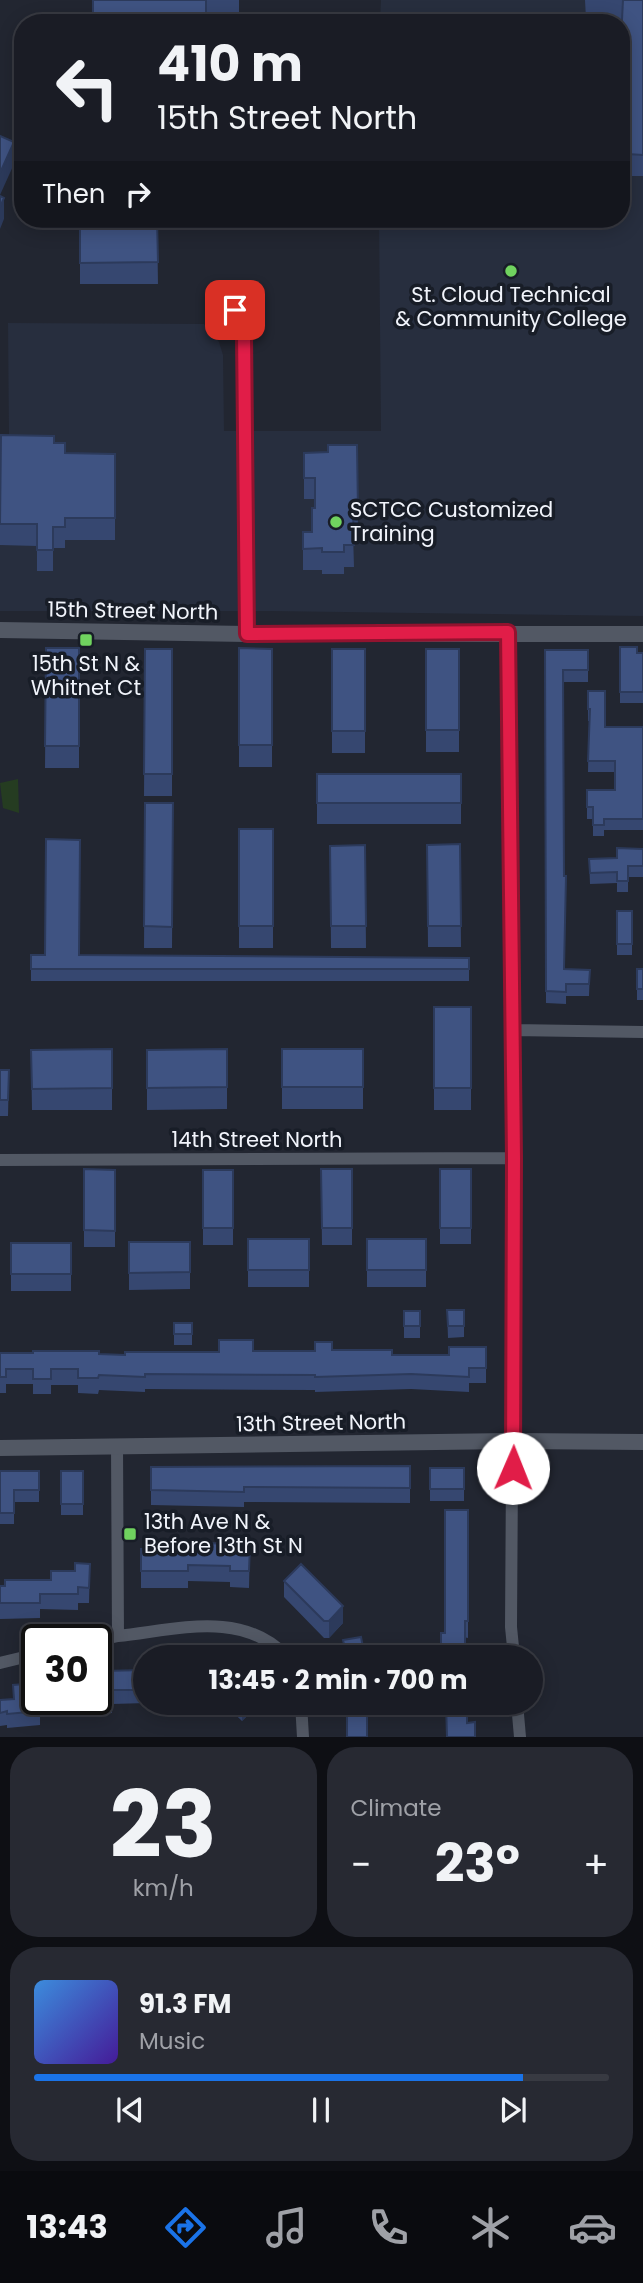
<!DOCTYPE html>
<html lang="en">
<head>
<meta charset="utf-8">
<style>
  :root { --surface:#1a1c25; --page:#272932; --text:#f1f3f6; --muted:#9fa1a7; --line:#383a42; --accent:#1a73e8 }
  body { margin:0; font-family:Poppins,sans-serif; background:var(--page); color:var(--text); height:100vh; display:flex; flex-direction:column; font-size:26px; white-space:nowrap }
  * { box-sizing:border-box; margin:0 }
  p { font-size:23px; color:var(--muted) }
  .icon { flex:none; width:38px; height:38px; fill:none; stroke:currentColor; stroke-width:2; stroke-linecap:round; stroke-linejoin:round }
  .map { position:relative; height:1737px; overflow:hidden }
  .side { display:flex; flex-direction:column; gap:10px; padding:10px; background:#0e0f14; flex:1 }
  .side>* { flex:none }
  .guide { position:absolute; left:14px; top:14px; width:616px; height:214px; border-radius:28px; box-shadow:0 4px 18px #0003,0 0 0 2px var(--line); background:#1a1c25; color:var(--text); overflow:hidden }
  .speed { position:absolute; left:21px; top:1624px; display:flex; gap:14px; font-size:35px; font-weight:700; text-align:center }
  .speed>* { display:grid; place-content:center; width:91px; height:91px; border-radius:50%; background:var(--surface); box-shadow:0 4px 18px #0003,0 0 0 2px var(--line); line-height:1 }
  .speed .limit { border:4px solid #111; border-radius:10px; background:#fff; color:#111 }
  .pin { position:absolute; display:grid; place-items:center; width:60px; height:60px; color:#fff; margin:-30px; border-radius:14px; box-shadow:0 4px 10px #0006 }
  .me { position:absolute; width:77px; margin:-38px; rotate:1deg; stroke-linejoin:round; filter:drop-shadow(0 0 5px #0008) }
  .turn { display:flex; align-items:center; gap:24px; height:147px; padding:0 28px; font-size:32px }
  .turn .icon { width:91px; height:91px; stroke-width:2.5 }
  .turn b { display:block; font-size:49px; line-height:60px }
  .then { display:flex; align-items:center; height:66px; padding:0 28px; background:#0003; gap:14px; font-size:26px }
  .big { font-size:52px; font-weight:700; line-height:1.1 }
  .side .widget { flex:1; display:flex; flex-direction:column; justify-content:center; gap:10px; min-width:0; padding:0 24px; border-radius:28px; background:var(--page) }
  .side .dial { align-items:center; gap:0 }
  .dial b { font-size:91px; line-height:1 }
  .song { display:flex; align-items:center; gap:21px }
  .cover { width:84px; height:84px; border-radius:10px; background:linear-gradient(135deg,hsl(210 70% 55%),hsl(260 70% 35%)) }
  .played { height:7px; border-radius:4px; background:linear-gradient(90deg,var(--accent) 85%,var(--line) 85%) }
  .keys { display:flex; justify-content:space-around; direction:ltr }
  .heat { display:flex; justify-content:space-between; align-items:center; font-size:38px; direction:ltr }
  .side .tiles { flex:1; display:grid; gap:10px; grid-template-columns:1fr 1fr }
  .widget:last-child { grid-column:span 2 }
  .trip { position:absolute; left:133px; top:1645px; width:410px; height:70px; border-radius:35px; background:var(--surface); box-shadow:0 4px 18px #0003,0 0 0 2px var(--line); font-weight:700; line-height:70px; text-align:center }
  .tab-bar { display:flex; height:112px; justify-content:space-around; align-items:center; background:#0a0b0f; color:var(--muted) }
  .tab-bar .icon { width:49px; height:49px }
  .tab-bar .selected { color:var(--accent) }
  .tab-bar b { font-size:32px; color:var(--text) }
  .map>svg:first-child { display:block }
  .built { fill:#272e3e }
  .green { fill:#253c21 }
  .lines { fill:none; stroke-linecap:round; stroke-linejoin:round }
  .minor { stroke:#525864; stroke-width:12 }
  .tertiary { stroke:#525864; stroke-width:16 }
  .wall { fill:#364770 }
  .shaded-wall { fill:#2c3a5b }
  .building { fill:#3f5382; stroke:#2c3a5b; stroke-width:2 }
  .route-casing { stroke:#92132f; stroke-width:18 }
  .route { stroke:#e11d48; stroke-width:12 }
  .poi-dot { fill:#70d35f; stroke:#181d27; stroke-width:2.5 }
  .labels { text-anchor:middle; stroke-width:7; stroke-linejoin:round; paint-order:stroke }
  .poi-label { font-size:21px; fill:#f1f4fb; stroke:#181d27 }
  .street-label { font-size:21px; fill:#f1f4fb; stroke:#181d27 }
</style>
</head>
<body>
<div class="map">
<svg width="643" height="1737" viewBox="0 0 643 1737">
  <rect width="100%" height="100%" fill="#222631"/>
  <path class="built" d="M381,0h262v616l-374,-5h-269v-173h9l-1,-115 196,1 15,18 4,13 1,76h157l-2,-212h242v-196h-241z"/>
  <path class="green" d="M18,779l1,34 -16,-5 -3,-25z"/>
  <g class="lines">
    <path class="minor" d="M229,297l16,37 2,300
      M508,632l6,526 -3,469 3,30
      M513,1030l130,2
      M0,1160l514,-2
      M117,1446l1,190c58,-6 124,-27 169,21
      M96,1641l22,-5
      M0,1663l37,-9
      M301,1703l2,34
      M517,1703l3,34"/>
    <path class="tertiary" d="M0,630l247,4h396
      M0,1448l513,-7 130,1"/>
  </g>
  <path class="wall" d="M93,0h146v19l-33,-1v5h-119l6,-10z
    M585,0h58v176h-15l-1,31h-6l1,-187 -36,-1z
    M80,219h77l1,65h-78z
    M54,443l11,10 50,1v86h-50v8h-12v23h-16v-25l-37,-1v-93z
    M357,445l1,88h-5l1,34h-10v7h-22v-4h-19v-38h9l3,-24v-9h-11v-46l24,-1z
    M620,647l17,6h6v50h-23z
    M46,648h33v120h-34z
    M239,648l33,1v118h-33z
    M145,649h27v147h-28z
    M332,649h33v104h-33z
    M426,649h33v103h-33z
    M545,650h43v32h-25v97l2,190 25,1 -1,26h-23v8l-20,-1z
    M588,691l17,36h38v103h-39v6h-11v-17h-6v-29h28v-18h-27l1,-51h-1z
    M317,774h144v50h-144z
    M145,803h28l-1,145h-28z
    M239,829h34v119h-34z
    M460,844l1,103h-33l-1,-102z
    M365,845l1,103h-35l-1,-102z
    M643,849v28h-15v15h-11v-9l-27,1 -1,-25 28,-1z
    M617,911h15v44h-15z
    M31,955l438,3v23h-438z
    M637,969h6v31h-6z
    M434,1007h37v103h-37z
    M112,1049v61h-80l-1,-60z
    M227,1049v60l-80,1v-60z
    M282,1049h81v60h-81z
    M0,1070h9l-1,46h-8z
    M84,1169l31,1v77h-31z
    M321,1169h31v76h-30z
    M440,1169h31v75h-31z
    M203,1170h30v75h-30z
    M248,1239h61v48h-61z
    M367,1239h59v48h-59z
    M129,1242h61v47l-61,1z
    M11,1243h60v48h-60z
    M447,1310h17v27l-16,1z
    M404,1311h16v27h-16z
    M174,1323h18v22h-18z
    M486,1347v36h-17v9l-58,-3 -96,3v-2l-170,-1v3l-46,-2 -1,4 -20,-1v-8h-27v9h-18v-10h-27v9h-6v-40l125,2 128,-4 79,-1 60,5h57z
    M410,1466v37l-166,-1v5l-93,-2v-38z
    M430,1468h34v33h-34z
    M0,1471h39v31h-25v22h-14z
    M61,1471h22v44h-22z
    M468,1510v128l-23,-5z
    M250,1545l-1,43 -19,-1v-5l-42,-1v7h-47v-39h66z
    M90,1564l-1,39h-11v7l-38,-1v9l-40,1v-33l51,-6 24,-9z
    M284,1581l59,42 -14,15h-5l-40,-41z
    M343,1640l22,17h-21z
    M145,1670v33h32v5l-30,1v-6l-35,1v9h-11v-7l-61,8v11l-33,3v-3l-7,1v-26l13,-1v-14l24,14h59v-26z
    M223,1703h34v3l-15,15z
    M442,1703h25v20l8,14 -29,-29h-4z"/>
  <path class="shaded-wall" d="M14,142v22l-14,31v-22z
    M4,198v21l-4,10v-22z
    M343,1606v17l-14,15v-17z
    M244,1703h13v3l-15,15v-17z"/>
  <path class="building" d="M93,0h113v16l-42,-1v8h-77v-10h6z
    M623,0h20v155l-15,-1 -1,32 -6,-1v-146z
    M0,136l14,6 -14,31z
    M0,196l4,2 -4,9z
    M80,219h77l1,43 -78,1z
    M1,435l53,1v7h11v10l50,1v64h-50v9h-12v23h-16v-26h-37z
    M328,445h29l1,66h-5l1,34h-10v7h-22v-4l-19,1v-17h9v-24h3v-30h-11v-25l24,-1z
    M620,647h17v6h6v39h-23z
    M46,648h33v98h-34z
    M239,648l33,1v96h-33z
    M145,649h27v125h-28z
    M332,649h33v82h-33z
    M426,649h33v81h-33z
    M545,650h43v20h-25l1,206h2l-2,93 26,1 -1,14h-23v8l-20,-1z
    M588,691h17v36h38v92h-39v6h-11v-18h-6v-17h28v-29h-27l2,-52h-2z
    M317,774h144v29h-144z
    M145,803h28l-1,124 -28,-1z
    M239,829h34v97h-34z
    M46,839l34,1 -1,115 390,3v11h-438v-14h14z
    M460,844l1,82h-33l-1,-81z
    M365,845l1,81h-35l-1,-80z
    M617,848l26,1v17h-15v15h-11v-9l-27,1 -1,-14 28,-1z
    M617,911h15v33h-15z
    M637,969h6v20h-6z
    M434,1007h37v81h-37z
    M112,1049v39l-80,1 -1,-39z
    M227,1049v38l-80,1v-38z
    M282,1049h81v38h-81z
    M0,1070h9l-1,30h-8z
    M84,1169l31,1v61l-31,-1z
    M321,1169h31v59h-30z
    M440,1169h31v59h-31z
    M203,1170h30v58h-30z
    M248,1239h61v31h-61z
    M367,1239h59v31h-59z
    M129,1242h61v30l-61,1z
    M11,1243h60v31h-60z
    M447,1310h17v16h-16z
    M404,1311h16v15h-16z
    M174,1323h18v11h-18z
    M219,1340h34v11h62v-9h17v8h60v5h57v-8h37v21h-17v9l-58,-3 -96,3v-2l-170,-1v3l-46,-2 -1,3h-20v-9h-27v10h-18v-10h-27v8h-6v-24h33v-2h66v3l26,1v-3h94z
    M410,1466v22l-166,-1v5l-93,-2v-23z
    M430,1468h34v21h-34z
    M0,1471h39v19h-25v23h-14z
    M61,1471h22v33h-22z
    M445,1510h23v111h-3v27h5v9h-36v-3h7v-21h4z
    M207,1543l43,2 -1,26h-19v-5l-42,-1v6h-47v-22h66z
    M75,1563l15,1 -1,24 -11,-1v7h-38v9h-40v-17h5v-6h46v-9h24z
    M301,1564l42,42 -14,15h-5l-40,-40z
    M361,1637l4,20h-18l-4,-17z
    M145,1670v20h-34l1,9h-11v-7l-5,1v-20h5v-2z
    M37,1683v16h11l-9,2 1,10 -33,3v-3l-7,2v-13l14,-1 -1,-14z
    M347,1703h20v34h-20z
    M446,1703h21v20l8,-1v15h-28z"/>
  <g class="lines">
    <defs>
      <path id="route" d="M235,310l9,24 3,300 261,-2 6,526 -1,310"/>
    </defs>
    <use href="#route" class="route-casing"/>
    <use href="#route" class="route"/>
  </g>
  <g class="poi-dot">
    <circle cx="511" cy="271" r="7"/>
    <circle cx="336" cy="522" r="7"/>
    <rect x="79" y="633" width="14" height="14" rx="3.5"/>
    <rect x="123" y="1527" width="14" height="14" rx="3.5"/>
  </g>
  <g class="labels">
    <g class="poi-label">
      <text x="511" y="302">St. Cloud Technical<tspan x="511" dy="24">&amp; Community College</tspan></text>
      <text x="350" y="517" text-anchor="start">SCTCC Customized<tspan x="350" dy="24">Training</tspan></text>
      <text x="86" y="671">15th St N &amp;<tspan x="86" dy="24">Whitnet Ct</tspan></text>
      <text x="144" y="1529" text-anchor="start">13th Ave N &amp;<tspan x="144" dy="24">Before 13th St N</tspan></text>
    </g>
    <g class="street-label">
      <text transform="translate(133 611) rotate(1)" y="7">15th Street North</text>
      <text x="257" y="1147">14th Street North</text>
      <text transform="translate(321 1423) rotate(-1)" y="7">13th Street North</text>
    </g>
  </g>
</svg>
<div class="speed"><div class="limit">30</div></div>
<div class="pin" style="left:235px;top:310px;background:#d93025"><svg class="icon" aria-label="arrive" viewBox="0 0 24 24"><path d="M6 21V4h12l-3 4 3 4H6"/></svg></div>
<svg class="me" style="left:513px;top:1468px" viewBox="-20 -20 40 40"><circle r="19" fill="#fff"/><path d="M0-13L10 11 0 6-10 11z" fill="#e11d48"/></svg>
<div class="trip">13:45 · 2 min · 700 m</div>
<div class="guide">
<div class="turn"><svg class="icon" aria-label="left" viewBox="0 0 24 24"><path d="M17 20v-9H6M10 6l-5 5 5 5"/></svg><div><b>410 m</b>15th Street North</div></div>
<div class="then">Then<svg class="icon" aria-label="right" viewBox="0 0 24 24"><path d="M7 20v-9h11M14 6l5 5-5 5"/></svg></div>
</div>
</div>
<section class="side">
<div class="tiles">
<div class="widget dial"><b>23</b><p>km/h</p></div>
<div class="widget"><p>Climate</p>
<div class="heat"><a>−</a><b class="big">23°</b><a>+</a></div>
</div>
<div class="widget">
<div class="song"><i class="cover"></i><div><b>91.3 FM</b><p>Music</p></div></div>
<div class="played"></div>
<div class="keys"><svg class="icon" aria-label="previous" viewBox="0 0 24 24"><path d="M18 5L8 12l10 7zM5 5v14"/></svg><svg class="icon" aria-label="pause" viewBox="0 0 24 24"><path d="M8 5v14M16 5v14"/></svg><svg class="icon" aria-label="next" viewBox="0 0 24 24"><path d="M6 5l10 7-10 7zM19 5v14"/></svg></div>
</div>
</div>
</section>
<nav class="tab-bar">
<b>13:43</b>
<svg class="icon selected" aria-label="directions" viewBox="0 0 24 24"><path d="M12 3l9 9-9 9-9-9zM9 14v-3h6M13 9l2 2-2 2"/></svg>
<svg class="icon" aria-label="music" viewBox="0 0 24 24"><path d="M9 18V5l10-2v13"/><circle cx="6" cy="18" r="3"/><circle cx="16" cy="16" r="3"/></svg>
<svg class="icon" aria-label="phone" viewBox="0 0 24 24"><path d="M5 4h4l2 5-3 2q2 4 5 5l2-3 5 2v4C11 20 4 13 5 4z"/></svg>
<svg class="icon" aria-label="climate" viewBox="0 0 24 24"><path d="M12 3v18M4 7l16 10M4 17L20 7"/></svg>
<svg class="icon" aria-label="car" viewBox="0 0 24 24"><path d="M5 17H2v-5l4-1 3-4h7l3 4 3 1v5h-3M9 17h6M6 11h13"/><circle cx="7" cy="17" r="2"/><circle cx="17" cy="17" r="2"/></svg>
</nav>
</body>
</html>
